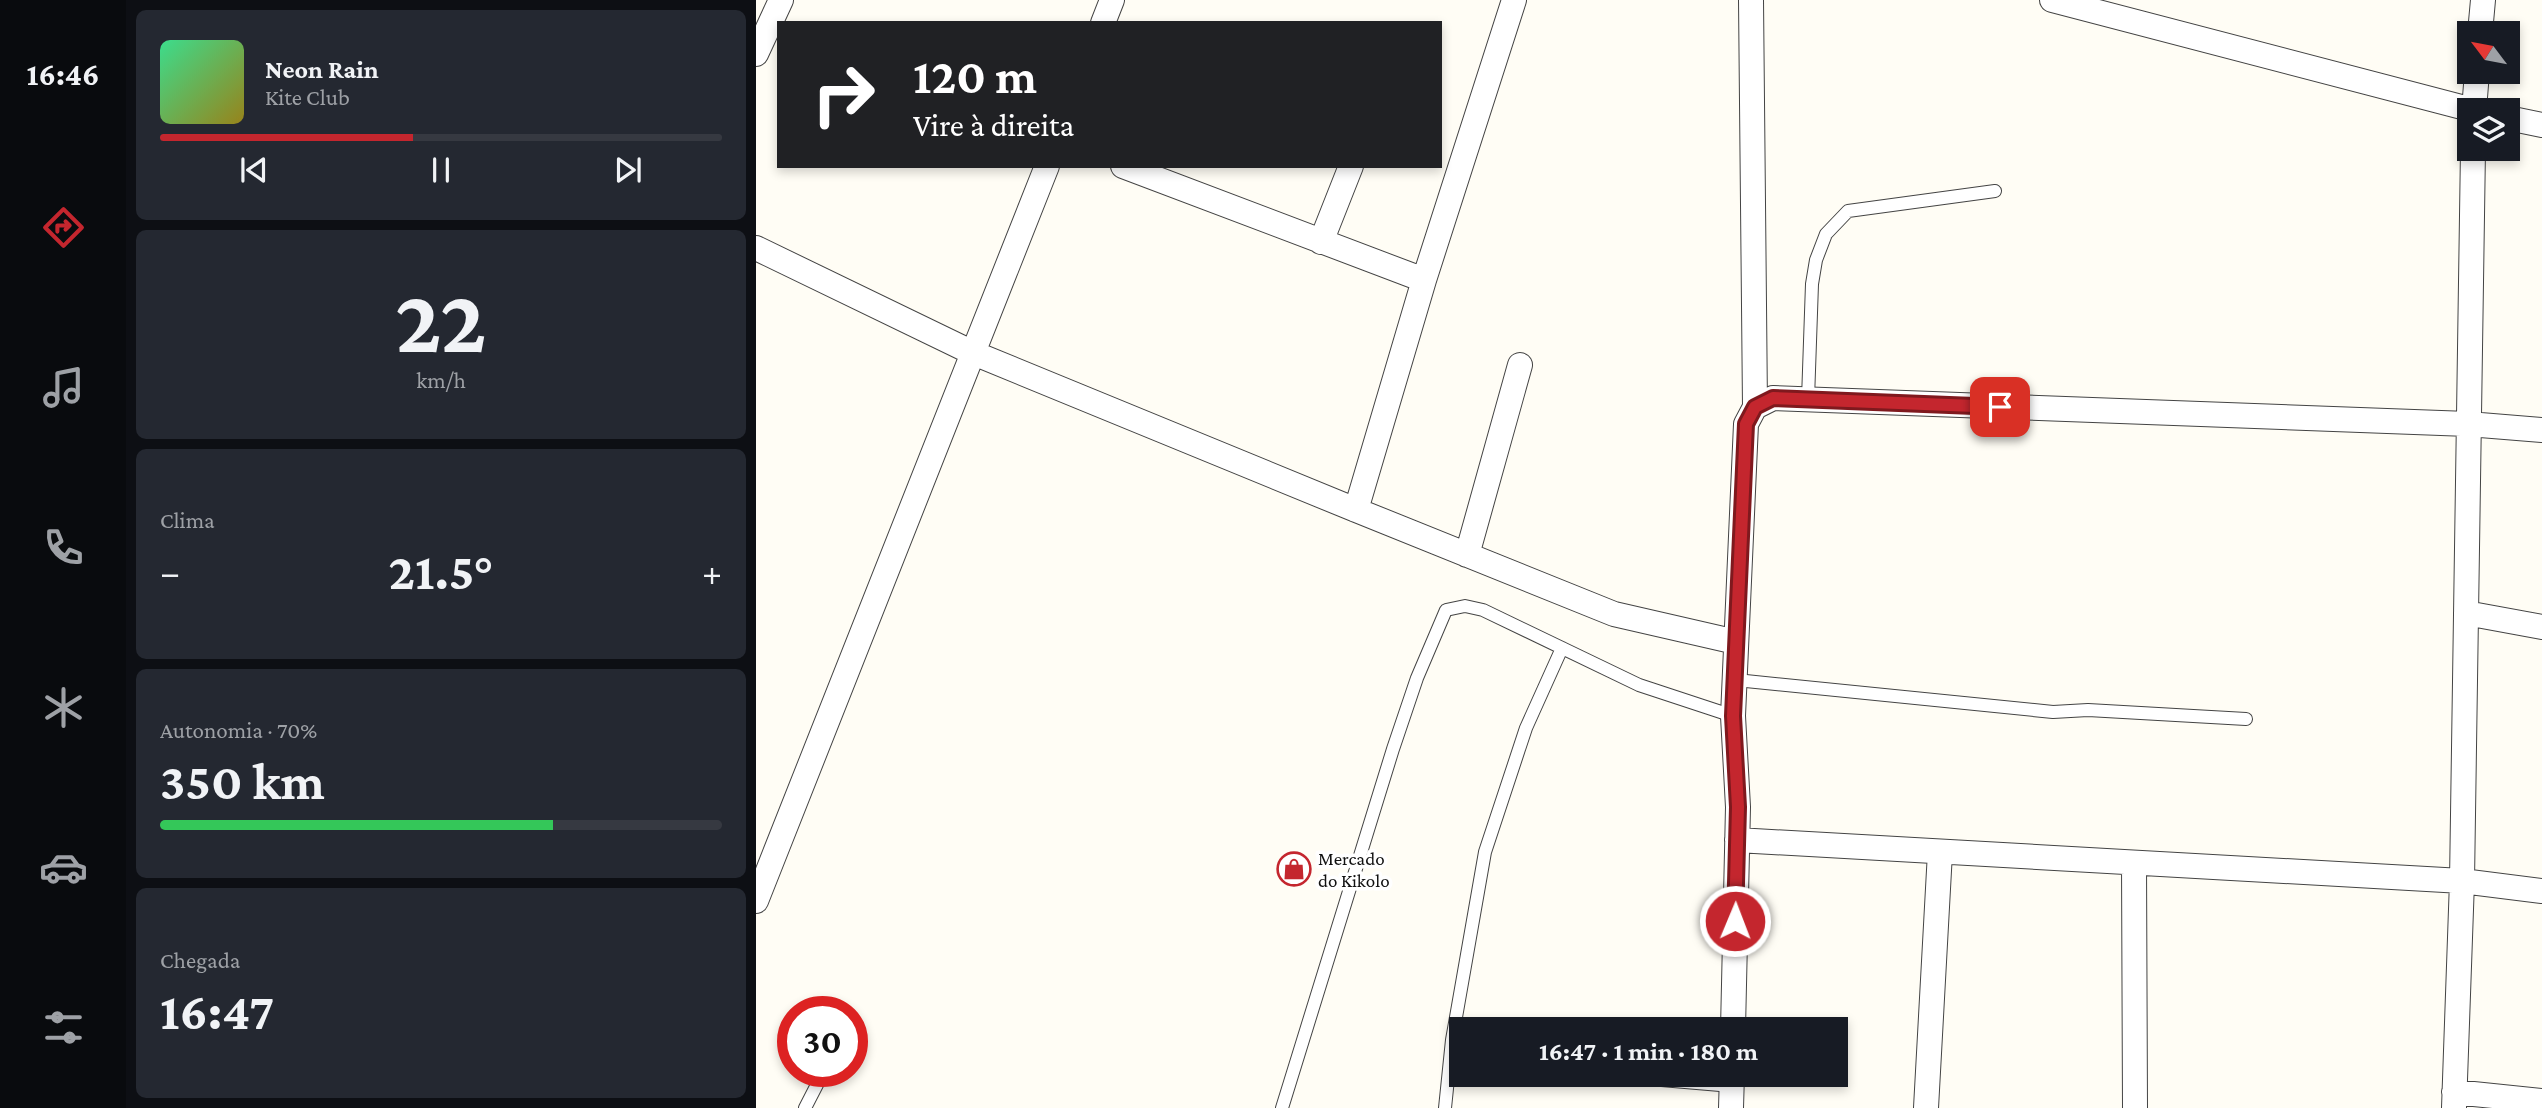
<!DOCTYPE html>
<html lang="pt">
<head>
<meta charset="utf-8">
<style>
  :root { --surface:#171b24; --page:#242831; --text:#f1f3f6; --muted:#9ea1a6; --line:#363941; --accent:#c4262e }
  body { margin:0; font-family:"Crimson Pro",serif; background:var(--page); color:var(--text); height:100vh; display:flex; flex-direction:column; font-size:26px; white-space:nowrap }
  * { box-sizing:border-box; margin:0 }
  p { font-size:23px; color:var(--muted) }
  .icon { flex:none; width:38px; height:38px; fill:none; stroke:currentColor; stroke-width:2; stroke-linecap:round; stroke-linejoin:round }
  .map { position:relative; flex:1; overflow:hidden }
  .details { display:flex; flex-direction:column; gap:10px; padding:10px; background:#0d0f14; width:630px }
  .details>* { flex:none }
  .hud { position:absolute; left:21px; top:21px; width:665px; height:147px; border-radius:0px; box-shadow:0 4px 10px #0003; background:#202124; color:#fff; overflow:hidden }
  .needle { width:46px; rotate:302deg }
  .controls { position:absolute; left:1701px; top:21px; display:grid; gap:14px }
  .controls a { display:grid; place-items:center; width:63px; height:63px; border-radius:0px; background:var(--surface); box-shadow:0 4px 10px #0003; font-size:35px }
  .speed { position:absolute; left:21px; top:996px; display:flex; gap:14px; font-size:35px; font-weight:700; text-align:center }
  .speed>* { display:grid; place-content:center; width:91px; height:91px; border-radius:50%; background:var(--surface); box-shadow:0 4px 10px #0003; line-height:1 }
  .speed .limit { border:10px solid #d22; background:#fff; color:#111 }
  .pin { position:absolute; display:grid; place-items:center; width:60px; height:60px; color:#fff; margin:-30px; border-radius:14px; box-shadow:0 4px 10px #0006 }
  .me { position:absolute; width:77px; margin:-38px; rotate:1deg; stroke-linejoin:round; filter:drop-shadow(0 0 5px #0008) }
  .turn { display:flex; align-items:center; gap:24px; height:147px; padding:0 21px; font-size:32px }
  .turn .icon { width:91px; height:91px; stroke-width:2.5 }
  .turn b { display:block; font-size:49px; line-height:60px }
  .big { font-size:52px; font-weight:700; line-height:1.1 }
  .details .card { flex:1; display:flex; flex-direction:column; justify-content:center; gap:10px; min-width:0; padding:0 24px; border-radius:10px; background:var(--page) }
  .details .dial { align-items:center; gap:0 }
  .dial b { font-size:91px; line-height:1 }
  .song { display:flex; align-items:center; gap:21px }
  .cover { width:84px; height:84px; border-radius:10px; background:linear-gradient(135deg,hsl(150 70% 55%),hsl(50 70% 35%)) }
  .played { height:7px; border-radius:4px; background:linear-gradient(90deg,var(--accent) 45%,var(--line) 45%) }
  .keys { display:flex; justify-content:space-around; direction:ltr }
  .heat { display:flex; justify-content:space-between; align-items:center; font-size:38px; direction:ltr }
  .charge { height:10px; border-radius:5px; background:linear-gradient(90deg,#34c759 70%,var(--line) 0) }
  .trip { position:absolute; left:693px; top:1017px; width:399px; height:70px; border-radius:0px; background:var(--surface); box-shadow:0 4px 10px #0003; font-weight:700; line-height:70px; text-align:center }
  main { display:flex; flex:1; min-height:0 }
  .menu { display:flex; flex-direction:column; width:126px; justify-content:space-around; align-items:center; background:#090b0e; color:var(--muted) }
  .menu .icon { width:49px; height:49px }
  .menu .current { color:var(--accent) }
  .menu b { font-size:32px; color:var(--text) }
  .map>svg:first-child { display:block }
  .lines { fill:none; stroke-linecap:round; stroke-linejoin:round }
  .lane-casing { stroke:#444; stroke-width:14 }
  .street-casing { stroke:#444; stroke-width:26 }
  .lane { stroke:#fff; stroke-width:12 }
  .street { stroke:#fff; stroke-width:24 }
  .route-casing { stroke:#7f191e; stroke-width:18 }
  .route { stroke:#c4262e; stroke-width:12 }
  .labels { text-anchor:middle; stroke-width:7; stroke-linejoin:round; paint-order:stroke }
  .poi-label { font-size:19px; fill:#111; stroke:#fff; text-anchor:start }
</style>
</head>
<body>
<main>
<nav class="menu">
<b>16:46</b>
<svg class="icon current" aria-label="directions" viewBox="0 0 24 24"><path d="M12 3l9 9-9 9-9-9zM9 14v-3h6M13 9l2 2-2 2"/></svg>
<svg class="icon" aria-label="music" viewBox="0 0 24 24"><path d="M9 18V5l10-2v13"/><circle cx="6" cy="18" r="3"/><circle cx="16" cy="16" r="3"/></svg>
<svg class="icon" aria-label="phone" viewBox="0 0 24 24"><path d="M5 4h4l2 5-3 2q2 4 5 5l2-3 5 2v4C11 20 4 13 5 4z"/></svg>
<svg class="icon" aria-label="climate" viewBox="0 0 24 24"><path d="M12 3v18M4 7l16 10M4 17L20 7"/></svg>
<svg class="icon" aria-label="car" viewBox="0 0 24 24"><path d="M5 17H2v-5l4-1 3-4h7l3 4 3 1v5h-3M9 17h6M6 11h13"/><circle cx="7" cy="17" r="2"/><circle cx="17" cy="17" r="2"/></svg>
<svg class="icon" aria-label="filters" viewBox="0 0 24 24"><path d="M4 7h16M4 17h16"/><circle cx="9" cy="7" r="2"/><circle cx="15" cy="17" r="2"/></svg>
</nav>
<section class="details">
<div class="card">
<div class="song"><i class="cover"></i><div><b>Neon Rain</b><p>Kite Club</p></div></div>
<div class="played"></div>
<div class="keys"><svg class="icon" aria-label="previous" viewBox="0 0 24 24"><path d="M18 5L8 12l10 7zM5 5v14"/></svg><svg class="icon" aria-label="pause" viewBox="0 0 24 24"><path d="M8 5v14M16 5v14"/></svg><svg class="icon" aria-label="next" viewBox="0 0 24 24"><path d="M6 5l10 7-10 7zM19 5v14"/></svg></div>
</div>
<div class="card dial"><b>22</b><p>km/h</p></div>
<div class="card"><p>Clima</p>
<div class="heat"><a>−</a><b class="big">21.5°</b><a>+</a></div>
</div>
<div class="card"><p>Autonomia · 70%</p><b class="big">350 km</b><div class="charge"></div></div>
<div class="card"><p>Chegada</p><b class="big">16:47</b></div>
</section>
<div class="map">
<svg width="1786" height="1108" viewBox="0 0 1786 1108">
  <rect width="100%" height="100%" fill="#fffdf5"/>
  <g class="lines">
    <defs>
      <path id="lane" d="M1052,399l4,-115 4,-24 10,-26 22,-23 147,-20
        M980,680l317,32 35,-2 158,9
        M835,1074l141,12
        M49,1108l19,-37
        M526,1108l111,-359 24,-71 29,-68 19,-4 18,4 156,75 94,31
        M689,1108l7,-68 33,-188 41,-124 36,-80"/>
      <path id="street" d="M1296,0l421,110
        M347,23l9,-23
        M1724,33l3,-33
        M0,54l25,-54
        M1718,110l3,-38
        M1752,118l34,7
        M367,166l301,114
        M565,242l30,-76
        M0,248l215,104 385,158 258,104 122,28
        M999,407l18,-9 695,26 74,6
        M600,510l68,-230 90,-280
        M711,555l53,-190
        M1710,613l76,14
        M981,840l725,41 80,10
        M1378,863l1,245
        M0,901l291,-735
        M977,1029l5,-222 -5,-91 13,-292 9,-17 -4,-407
        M1698,1092l88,9
        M975,1108l1,-34
        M1170,1108l14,-256
        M1698,1108l8,-227 11,-732"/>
    </defs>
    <use href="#lane" class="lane-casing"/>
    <use href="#street" class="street-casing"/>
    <use href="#lane" class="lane"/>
    <use href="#street" class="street"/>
  </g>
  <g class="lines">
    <defs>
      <path id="route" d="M979,921l3,-114 -5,-91 13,-292 9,-17 18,-9 227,9"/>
    </defs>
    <use href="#route" class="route-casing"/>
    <use href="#route" class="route"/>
  </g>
  <defs>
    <symbol id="shop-ring" viewBox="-11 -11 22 22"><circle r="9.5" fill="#fff" stroke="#c4262e" stroke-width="1.5"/><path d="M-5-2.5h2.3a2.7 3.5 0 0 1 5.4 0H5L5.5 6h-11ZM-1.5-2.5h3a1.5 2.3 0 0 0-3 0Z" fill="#c4262e"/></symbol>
  </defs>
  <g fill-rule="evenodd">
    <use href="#shop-ring" x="519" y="850" width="38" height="38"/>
  </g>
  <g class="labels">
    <g class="poi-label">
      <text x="562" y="865">Mercado<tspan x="562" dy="22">do Kikolo</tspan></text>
    </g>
  </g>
</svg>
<div class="controls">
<a><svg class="needle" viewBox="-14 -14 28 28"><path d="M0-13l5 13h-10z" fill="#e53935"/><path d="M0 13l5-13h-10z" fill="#9ea1a6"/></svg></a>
<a><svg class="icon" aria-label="layers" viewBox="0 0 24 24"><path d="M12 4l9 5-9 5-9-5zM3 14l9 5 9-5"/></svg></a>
</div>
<div class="speed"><div class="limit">30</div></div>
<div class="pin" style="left:1244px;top:407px;background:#d93025"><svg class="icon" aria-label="arrive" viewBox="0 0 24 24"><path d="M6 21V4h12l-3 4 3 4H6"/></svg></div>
<svg class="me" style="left:979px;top:921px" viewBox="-20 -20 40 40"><circle r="17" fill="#c4262e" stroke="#fff" stroke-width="3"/><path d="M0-11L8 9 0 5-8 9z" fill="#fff"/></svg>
<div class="trip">16:47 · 1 min · 180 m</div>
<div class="hud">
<div class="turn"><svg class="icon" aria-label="right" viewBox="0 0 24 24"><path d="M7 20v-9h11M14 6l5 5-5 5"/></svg><div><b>120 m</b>Vire à direita</div></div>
</div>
</div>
</main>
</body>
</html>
